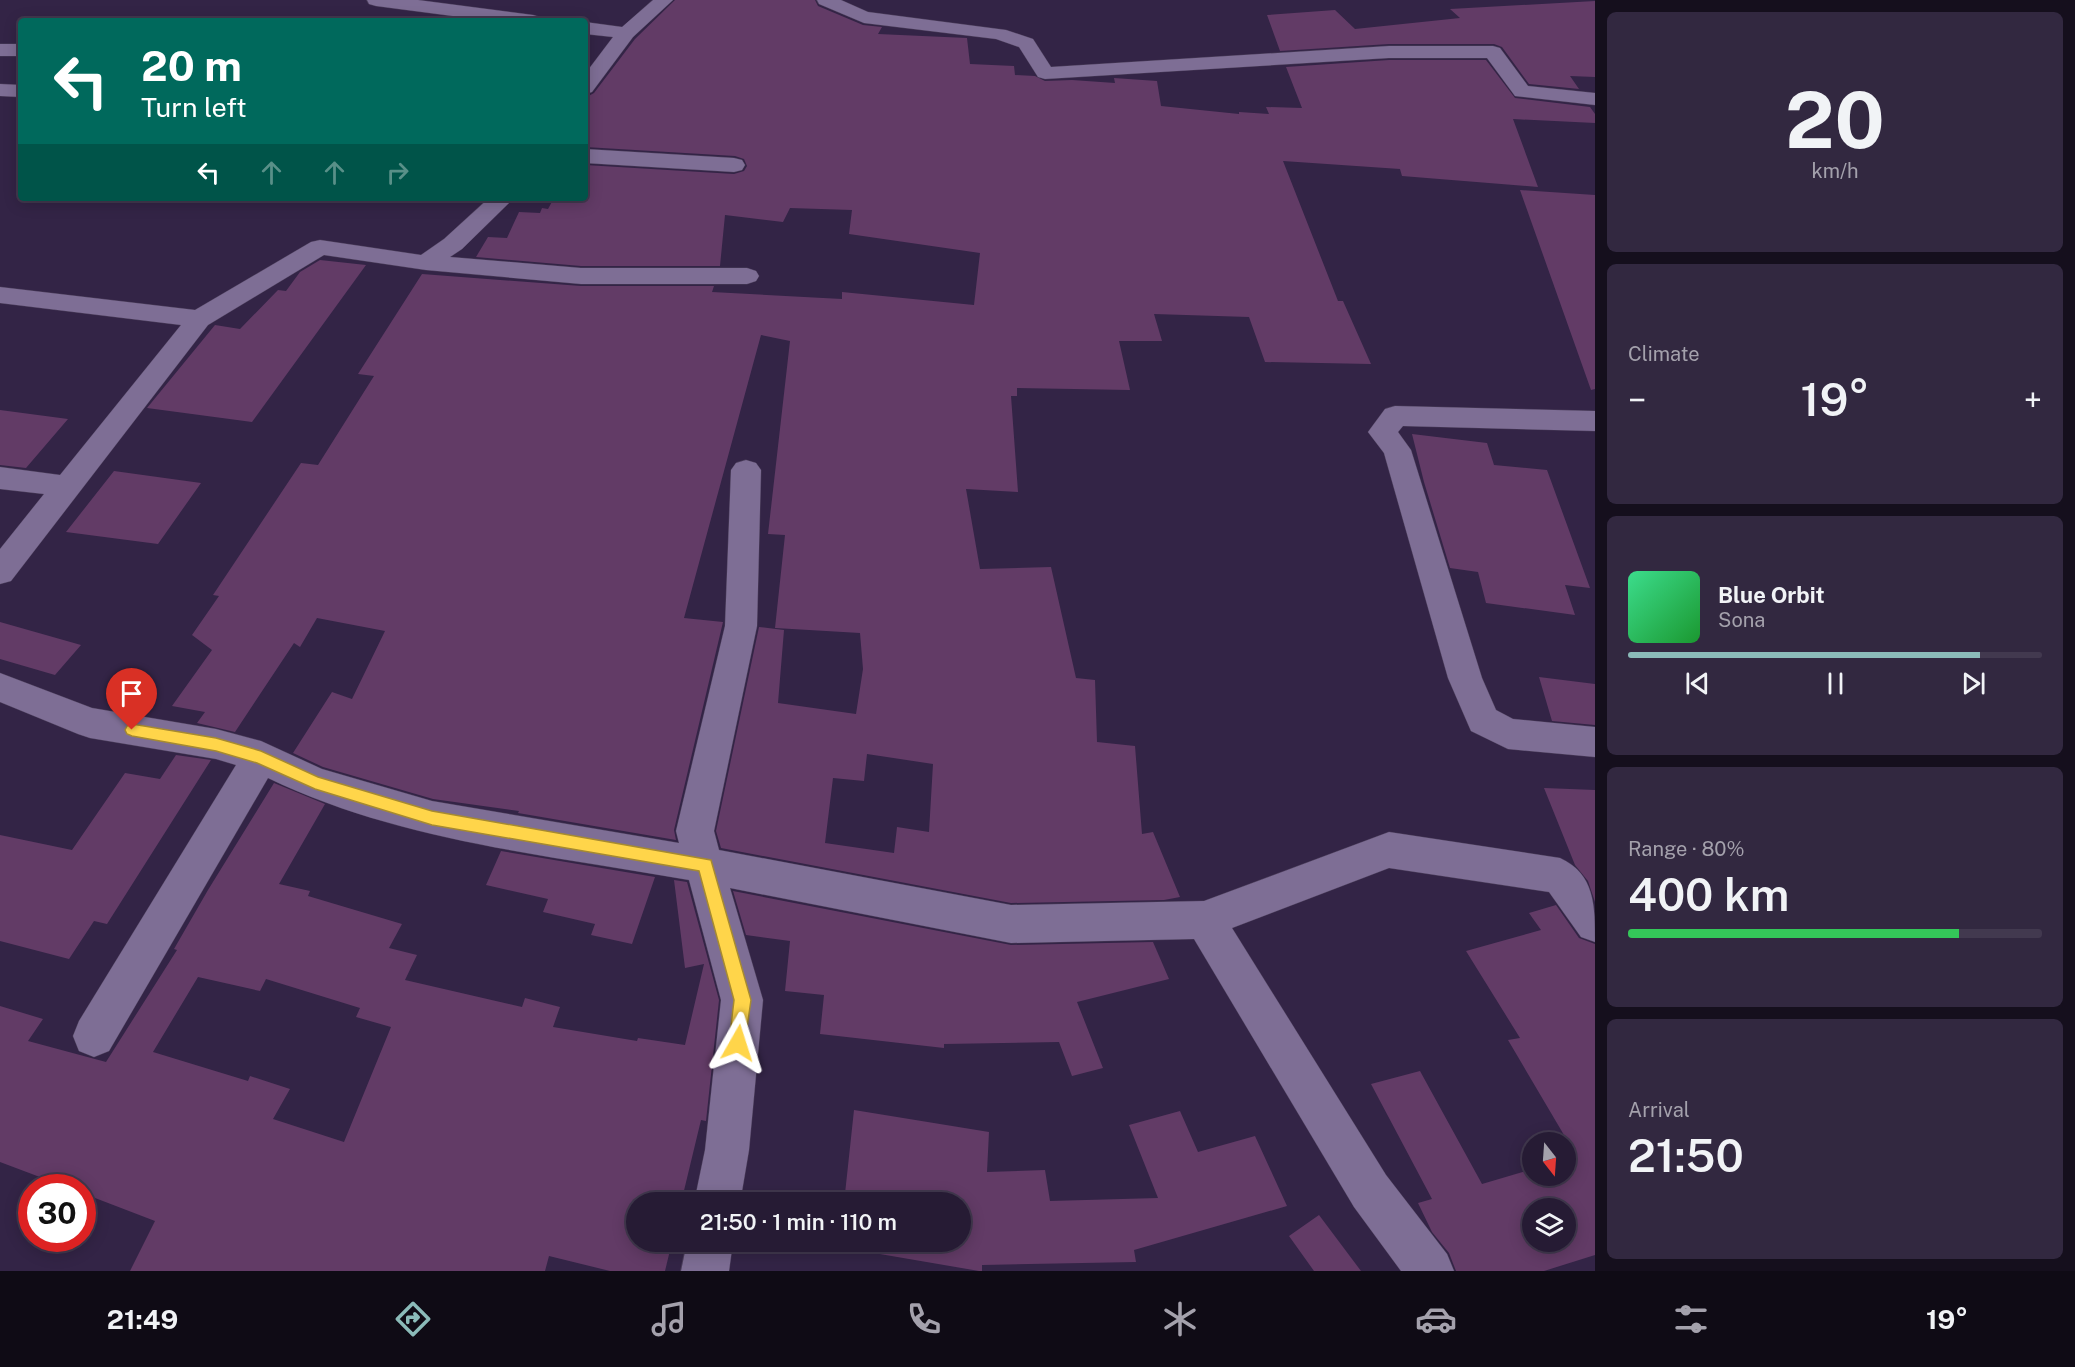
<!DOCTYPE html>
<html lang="en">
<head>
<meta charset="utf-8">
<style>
  :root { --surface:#261b34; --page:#322840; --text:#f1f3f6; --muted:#a4a1ac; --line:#42394f; --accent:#8bbbb9 }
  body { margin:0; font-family:"Public Sans",sans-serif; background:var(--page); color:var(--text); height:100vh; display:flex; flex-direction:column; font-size:22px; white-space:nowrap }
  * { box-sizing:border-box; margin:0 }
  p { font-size:20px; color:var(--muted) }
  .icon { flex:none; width:33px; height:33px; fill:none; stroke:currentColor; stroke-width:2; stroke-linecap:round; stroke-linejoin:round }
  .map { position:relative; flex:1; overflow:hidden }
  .drawer { display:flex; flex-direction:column; gap:12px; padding:12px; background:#150f1d; width:480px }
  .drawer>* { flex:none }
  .top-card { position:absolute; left:18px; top:18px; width:570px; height:183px; border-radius:6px; box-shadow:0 3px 15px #0003,0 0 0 2px var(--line); background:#00695c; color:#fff; overflow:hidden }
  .needle { width:39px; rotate:163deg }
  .fabs { position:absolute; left:1522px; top:1132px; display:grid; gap:12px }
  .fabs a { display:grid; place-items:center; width:54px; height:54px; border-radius:50%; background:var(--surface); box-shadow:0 3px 15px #0003,0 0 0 2px var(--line); font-size:30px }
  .speed { position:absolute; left:18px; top:1174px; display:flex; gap:12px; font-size:30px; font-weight:700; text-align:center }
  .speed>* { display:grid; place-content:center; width:78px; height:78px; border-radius:50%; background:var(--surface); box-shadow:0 3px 15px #0003,0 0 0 2px var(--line); line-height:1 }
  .speed .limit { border:9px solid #d22; background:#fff; color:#111 }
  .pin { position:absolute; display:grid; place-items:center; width:51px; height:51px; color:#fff; margin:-62px -26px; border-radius:50% 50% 50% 0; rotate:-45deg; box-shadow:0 0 6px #0007 }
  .pin .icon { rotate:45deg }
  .me { position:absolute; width:66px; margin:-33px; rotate:6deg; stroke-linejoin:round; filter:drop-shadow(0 0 4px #0008) }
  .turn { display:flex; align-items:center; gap:21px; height:126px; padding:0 24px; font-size:27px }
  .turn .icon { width:78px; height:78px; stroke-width:2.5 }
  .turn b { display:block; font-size:42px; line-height:51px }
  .lanes { display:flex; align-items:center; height:57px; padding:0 24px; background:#0003; justify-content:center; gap:30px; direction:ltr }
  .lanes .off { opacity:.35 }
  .big { font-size:45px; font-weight:600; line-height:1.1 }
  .drawer .widget { flex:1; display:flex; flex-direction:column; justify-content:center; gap:9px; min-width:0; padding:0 21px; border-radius:9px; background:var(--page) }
  .drawer .dial { align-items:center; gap:0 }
  .dial b { font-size:78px; line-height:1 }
  .song { display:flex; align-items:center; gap:18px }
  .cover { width:72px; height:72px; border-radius:9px; background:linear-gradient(135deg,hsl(150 70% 55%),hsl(130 70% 35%)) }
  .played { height:6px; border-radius:3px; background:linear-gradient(90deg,var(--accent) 85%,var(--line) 85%) }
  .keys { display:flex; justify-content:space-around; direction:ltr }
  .heat { display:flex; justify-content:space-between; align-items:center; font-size:33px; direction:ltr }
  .charge { height:9px; border-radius:4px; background:linear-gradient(90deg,#34c759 80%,var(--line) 0) }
  .trip { position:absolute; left:626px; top:1192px; width:345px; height:60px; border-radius:30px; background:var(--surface); box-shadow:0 3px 15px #0003,0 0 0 2px var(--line); font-weight:600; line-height:60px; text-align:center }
  .dock { display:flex; height:96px; justify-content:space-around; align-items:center; background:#0f0b15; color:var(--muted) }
  .dock .icon { width:42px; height:42px }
  .dock .selected { color:var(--accent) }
  .dock b { font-size:27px; color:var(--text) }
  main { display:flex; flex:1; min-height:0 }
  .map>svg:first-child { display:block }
  .building { fill:#623b66; fill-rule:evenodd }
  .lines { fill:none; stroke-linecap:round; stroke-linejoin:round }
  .minor-casing { stroke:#4b3e5a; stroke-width:1 }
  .minor { fill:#7e6e95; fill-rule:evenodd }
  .route { fill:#ffd54a; stroke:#a68a30; stroke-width:1.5 }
</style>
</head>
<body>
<main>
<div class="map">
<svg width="1595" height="1271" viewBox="0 0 1595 1271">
  <rect width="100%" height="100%" fill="#332446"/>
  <path class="building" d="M675,0h140l3,6 45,19 19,2 -4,7 89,4 3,26 44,2 1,9 20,1 10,5 27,-1 43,3 -1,-5 43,3 4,25 78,8v-2l30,2 -3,-7 36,1 -16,-41 103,-7h97l29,38 75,9 5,7v9l-82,-4 25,68 -136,-11 -2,-7 -117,-8 55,140h5l28,63 -106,-2 -16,-45 -95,-3 8,27h-43l11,49 -113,-2v8h-6l7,96 -52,-3 14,80 71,-2 25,111 19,2 2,62 38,4 7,88 11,-2 27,65 -16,3 -153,3 -290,-55 -5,-17 43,-204 25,3 -6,73 78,11 7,-45 -3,-36 -85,-5 10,-93 -17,-1 22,-193 -29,-6 -77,283 39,4 -49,208 2,10 -158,-27 1,-2 -86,-12 -110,-32 -30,-14 39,-61 20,7 33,-68 -68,-13 -17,29 -6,-4 -59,89 -38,-9 8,-11 -33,-6 40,-56 -20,-15 27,-39 -6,-1 88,-132 17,2 56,-89 -16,-2 64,-100 159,12h133l-2,6 130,7v-7l132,13 6,-52 -131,-19 3,-24 -62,-2 -7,14 -58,-7 -5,51h-139l-105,-9 12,-20 19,1 12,-26 21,1 2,-5 6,1 6,-11h31v-33l149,9 10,-3 3,-5 -3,-7 -9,-3 -150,-9v-49l9,-5 41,-54zM867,754l66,10 -4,68 -32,-5 -3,26 -69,-10 8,-65 31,3z
    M1595,1v76l-25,-1 9,13 -50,-5 -27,-37 -8,-3h-105l-109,7 -13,-36 68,-5 20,19 105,-11 -10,-9z
    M1520,190l75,5v194l-4,1z
    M320,260l46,5 -114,157 -105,-14 68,-83 25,4 38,-39 8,1 14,-19z
    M0,410l68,9 -42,49 -26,-3z
    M1412,434l75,9 7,22 53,5 43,118 -25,-3 10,30 -89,-12 -8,-31 -28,-4 -26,-86z
    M114,471l87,12 -43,61 -92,-12z
    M0,622l81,23 -26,30 -55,-16z
    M1539,677l56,7v41l-43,-4z
    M176,755l35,5 -104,164 -13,-3 -25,38 -69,-18v-106l72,15 53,-77 35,6z
    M274,783l51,21 -46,80 31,7 -2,5 94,28 -13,24 28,7 -12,25 117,27 3,-9 35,9 -7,20 84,14 1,-3 47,7 19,-81 -19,4 -11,-88 13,2 32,118 -13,121 -5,-1 -20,83h-45v39h36l-7,29h-55l-61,-15 -4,15h-415l25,-50 -73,-28v-5h-13l-69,-26v-156l43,13 -15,22 78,21 71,-112 -3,-1 34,-59zM198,977l62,14 6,-12 94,29 -4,9 35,10 -47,115 -71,-23 17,-30 -40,-13 -2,5 -95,-29z
    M1544,788l51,2v112l-7,-21 -13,-16z
    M501,851l154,26 -23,67 -41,-9 4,-11 -52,-12 5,-13 -62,-14z
    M733,891l278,54 142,-3 16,37 -92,23 26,66 -31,8 -13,-34 -115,2v4l-124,-14 4,-39 -39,-4 5,-50 -44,-6z
    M1556,905l23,33 16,6v311l-51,16h-88l-7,-18 -17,-21 -14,-29 14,-4 -61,-115 49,-13 62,113 51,-15v7h33v-16l11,-3 -69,-117 12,-2 -54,-87 75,-21 -12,-17zM1533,1209h33v33h-33z
    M854,1110l135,22 -2,40 58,-2 5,31 108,-3 -29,-73 51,-14 18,41 57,-16 32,70 -153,44 2,12 -154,3v6h-3l-140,-24v-5h121v-39h-116z
    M1319,1215l42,56h-47l-25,-35z"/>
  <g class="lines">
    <defs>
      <path id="minor" d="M367,0h51l115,15 7,2 2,4h-51l-115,-15 -7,-2z
        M653,0h20l-40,37 -41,55 -7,2v-20l28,-37 -28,-3v-12l37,5z
        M817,0h24l27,12 138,18 27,9 18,28 338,-21h104l7,2 28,38 67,7v12l-80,-9 -28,-38h-98l-344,21 -7,-2 -19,-30 -23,-8 -132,-16 -45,-19z
        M0,44h21v12h-21z
        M0,84l21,1v12l-21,-1z
        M585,149l149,9 8,2 3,5 -3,5 -8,2 -149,-9z
        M489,198h25l-52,51 -12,8 131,11h166l9,3 3,5 -3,5 -9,3h-166l-155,-14 -102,-15 -116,70 -197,256 -11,3v-35l44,-55 -44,-5v-22l60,8 121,-150 -181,-22v-16l195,23 116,-68 9,-2 101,15 23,-16z
        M1395,406l200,5v20l-192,-5 -5,6 13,18 71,228 14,32 17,9 82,8v30l-87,-8 -37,-18 -23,-53 -64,-225 -16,-21 17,-23z
        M746,460l10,3 5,7 -4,156 -43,205 5,19 292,55 193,-4 185,-69 171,26c35,16 35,48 35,84l-14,-5 -32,-45 -160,-24 -157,60 154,247 61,79 7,17h-53l-47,-64 -160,-268 -183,4 -281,-55 33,112 -14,150 -9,53h-46l11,-53 16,-150 -32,-120c-141,-25 -291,-39 -421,-102l-159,273 -15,6 -15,-6 -6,-15 6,-15 157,-256 -20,-6 -126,-21 -12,-4 -78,-32v-29l92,35 124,21 45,12 61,28 110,32 247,42 -3,-12 49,-205 6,-156 5,-7z
        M687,1242h46l-4,29h-48z"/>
    </defs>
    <use href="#minor" class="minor-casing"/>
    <use href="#minor" class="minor"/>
  </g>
  <path class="route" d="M132,724l84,14 45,13 57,26 114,34 279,49 40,140 -7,49 -6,3 -6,-3 -3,-6 5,-43 -35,-129 -267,-46 -117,-36 -58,-26 -41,-12 -84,-15 -5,-2 -2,-4 2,-4z"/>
</svg>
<div class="fabs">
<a><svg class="needle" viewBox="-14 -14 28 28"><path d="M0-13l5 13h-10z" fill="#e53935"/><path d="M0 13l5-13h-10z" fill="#a4a1ac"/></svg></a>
<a><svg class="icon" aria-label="layers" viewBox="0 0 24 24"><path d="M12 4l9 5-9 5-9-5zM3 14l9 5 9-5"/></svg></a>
</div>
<div class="speed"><div class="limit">30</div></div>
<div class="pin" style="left:132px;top:730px;background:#d93025"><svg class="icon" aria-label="arrive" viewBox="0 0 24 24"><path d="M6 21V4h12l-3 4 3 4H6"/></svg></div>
<svg class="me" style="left:738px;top:1043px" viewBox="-20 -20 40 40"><path d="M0-17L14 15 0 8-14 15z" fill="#ffd54a" stroke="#fff" stroke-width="4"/></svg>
<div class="trip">21:50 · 1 min · 110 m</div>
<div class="top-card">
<div class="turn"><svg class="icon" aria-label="left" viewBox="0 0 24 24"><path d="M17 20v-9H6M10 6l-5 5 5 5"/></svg><div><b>20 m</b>Turn left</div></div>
<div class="lanes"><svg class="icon" aria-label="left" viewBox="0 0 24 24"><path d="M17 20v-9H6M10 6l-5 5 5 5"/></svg><svg class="icon off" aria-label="ahead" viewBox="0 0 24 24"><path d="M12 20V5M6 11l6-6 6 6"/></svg><svg class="icon off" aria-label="ahead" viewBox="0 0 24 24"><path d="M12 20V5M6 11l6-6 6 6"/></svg><svg class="icon off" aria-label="right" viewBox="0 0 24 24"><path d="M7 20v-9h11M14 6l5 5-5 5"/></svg></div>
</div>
</div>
<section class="drawer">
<div class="widget dial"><b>20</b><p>km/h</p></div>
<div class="widget"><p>Climate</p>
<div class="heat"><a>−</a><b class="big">19°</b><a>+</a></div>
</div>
<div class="widget">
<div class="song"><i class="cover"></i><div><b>Blue Orbit</b><p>Sona</p></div></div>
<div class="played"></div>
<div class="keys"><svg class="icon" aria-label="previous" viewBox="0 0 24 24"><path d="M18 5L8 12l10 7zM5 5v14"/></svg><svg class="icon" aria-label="pause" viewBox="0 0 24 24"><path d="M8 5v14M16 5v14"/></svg><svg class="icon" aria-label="next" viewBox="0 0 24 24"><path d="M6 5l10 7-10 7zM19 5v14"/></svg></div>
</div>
<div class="widget"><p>Range · 80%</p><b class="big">400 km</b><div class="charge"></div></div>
<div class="widget"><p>Arrival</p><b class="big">21:50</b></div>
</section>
</main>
<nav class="dock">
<b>21:49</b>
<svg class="icon selected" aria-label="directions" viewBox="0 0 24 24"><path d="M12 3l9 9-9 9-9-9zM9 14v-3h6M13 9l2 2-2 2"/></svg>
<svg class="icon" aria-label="music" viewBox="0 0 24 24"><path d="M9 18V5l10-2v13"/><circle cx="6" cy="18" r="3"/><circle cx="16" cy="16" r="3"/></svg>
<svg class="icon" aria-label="phone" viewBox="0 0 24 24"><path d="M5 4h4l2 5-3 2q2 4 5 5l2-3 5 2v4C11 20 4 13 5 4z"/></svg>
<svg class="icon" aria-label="climate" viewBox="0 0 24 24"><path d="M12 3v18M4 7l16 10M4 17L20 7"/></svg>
<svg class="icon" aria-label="car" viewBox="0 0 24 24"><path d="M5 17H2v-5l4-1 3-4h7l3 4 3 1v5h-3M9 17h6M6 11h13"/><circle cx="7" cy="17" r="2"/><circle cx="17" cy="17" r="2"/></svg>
<svg class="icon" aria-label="filters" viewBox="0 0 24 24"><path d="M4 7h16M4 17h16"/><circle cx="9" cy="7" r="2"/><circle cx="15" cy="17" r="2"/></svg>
<b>19°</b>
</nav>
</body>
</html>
